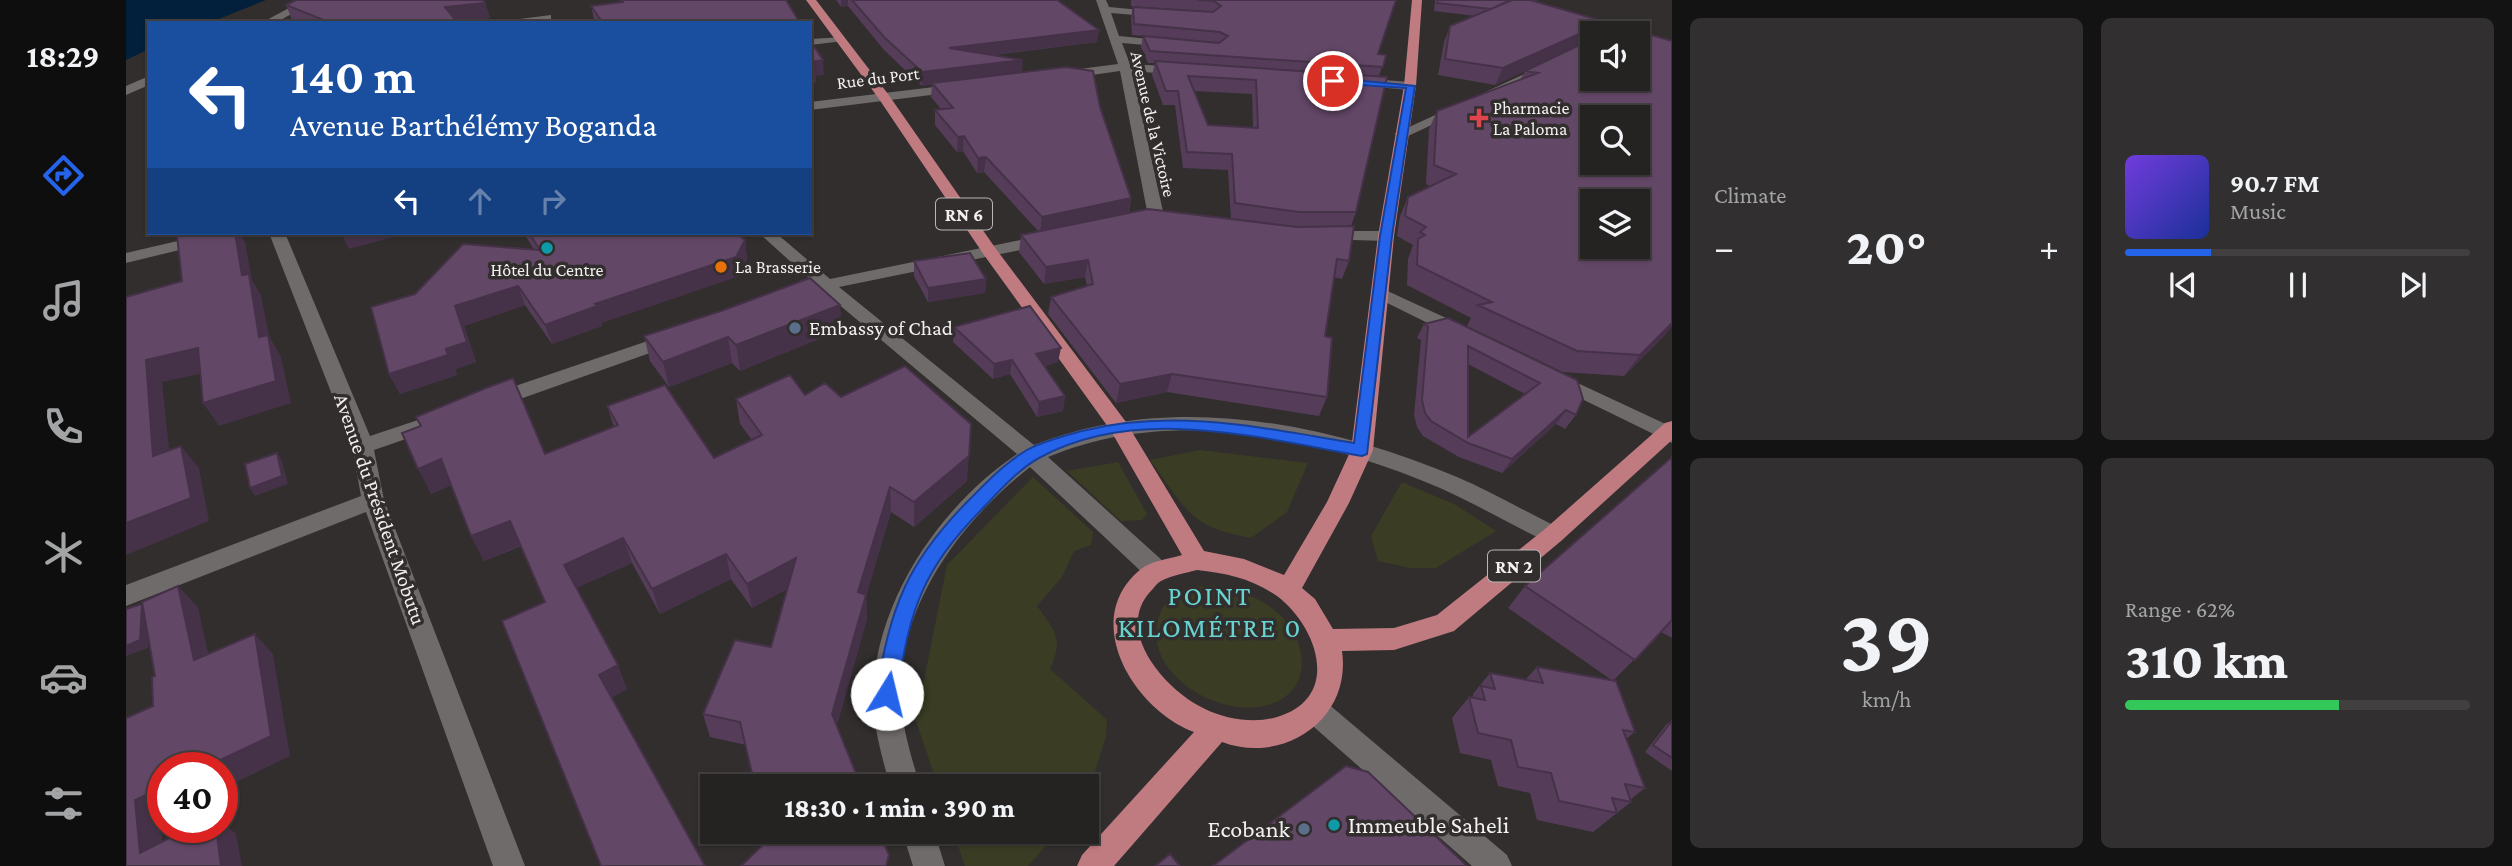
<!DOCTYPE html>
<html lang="en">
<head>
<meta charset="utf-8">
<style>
  :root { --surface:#252222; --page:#312f2f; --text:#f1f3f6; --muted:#a3a4a5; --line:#423f40; --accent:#2563eb }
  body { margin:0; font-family:"Crimson Pro",serif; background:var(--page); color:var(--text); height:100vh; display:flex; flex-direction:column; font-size:26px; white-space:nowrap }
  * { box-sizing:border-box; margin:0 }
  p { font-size:23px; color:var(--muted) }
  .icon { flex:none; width:38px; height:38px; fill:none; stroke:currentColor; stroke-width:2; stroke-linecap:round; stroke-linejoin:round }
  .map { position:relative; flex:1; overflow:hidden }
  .details { display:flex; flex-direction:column; gap:18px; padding:18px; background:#141313; width:840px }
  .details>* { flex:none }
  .hud { position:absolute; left:21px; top:21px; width:665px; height:214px; border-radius:0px; box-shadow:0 2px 5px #0004,0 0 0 2px var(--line); background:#1a4fa0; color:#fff; overflow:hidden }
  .tools { position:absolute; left:1454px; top:21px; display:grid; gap:14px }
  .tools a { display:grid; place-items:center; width:70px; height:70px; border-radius:0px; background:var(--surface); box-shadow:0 2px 5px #0004,0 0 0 2px var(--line); font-size:35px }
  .speed { position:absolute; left:21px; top:752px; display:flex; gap:14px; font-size:35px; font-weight:700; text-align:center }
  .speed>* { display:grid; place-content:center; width:91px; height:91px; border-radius:50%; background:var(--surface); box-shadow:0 2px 5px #0004,0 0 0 2px var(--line); line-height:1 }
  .speed .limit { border:10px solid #d22; background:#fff; color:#111 }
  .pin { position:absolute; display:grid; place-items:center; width:60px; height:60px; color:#fff; margin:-30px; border:4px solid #fff; border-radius:50%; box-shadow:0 2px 7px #0007 }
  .me { position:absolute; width:77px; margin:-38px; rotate:9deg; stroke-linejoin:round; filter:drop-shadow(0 0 5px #0008) }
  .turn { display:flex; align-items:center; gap:24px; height:147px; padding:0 28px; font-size:32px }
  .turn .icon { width:91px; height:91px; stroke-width:2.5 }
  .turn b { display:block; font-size:49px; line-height:60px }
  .lanes { display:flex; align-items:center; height:66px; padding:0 28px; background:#0003; justify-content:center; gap:35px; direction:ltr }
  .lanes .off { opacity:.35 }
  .big { font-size:52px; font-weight:800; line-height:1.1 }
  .details .card { flex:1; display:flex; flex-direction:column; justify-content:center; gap:10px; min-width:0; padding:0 24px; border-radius:10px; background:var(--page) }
  .details .dial { align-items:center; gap:0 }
  .dial b { font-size:91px; line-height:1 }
  .song { display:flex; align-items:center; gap:21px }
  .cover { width:84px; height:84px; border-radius:10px; background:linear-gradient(135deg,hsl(260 70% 55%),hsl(230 70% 35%)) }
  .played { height:7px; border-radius:4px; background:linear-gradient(90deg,var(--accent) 25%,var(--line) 25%) }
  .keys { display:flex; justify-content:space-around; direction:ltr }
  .heat { display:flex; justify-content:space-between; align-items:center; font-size:38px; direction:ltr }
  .charge { height:10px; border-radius:5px; background:linear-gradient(90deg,#34c759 62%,var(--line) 0) }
  .details .tiles { flex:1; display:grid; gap:18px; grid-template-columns:repeat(2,1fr) }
  .trip { position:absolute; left:574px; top:774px; width:399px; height:70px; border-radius:0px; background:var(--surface); box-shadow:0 2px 5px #0004,0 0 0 2px var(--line); font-weight:800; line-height:70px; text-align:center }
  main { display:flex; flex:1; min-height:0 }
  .tab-bar { display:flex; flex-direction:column; width:126px; justify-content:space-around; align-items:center; background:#0f0e0e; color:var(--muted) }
  .tab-bar .icon { width:49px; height:49px }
  .tab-bar .on { color:var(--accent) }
  .tab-bar b { font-size:32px; color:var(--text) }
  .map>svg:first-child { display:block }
  .green { fill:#3a3d24 }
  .water { fill:#02203b }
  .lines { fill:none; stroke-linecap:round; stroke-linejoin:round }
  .minor { fill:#6f6b6a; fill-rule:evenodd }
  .major { fill:#c07b81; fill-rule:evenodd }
  .wall { fill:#553d59; fill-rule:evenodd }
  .shaded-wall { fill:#453248 }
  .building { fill:#634767; stroke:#453248; stroke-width:2; fill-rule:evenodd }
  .route { fill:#2563eb; stroke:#184099; stroke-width:2 }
  .health-dot { fill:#e0444e; stroke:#312e2d; stroke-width:2.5 }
  .culture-dot { fill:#0f9aa8; stroke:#312e2d; stroke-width:2.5 }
  .food-dot { fill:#e8710a; stroke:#312e2d; stroke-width:2.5 }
  .service-dot { fill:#5c6f8a; stroke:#312e2d; stroke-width:2.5 }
  .labels { text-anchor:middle; stroke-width:7; stroke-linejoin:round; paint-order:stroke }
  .far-street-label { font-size:18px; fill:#f3f1f0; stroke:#312e2d }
  .far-poi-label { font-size:18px; fill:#f3f1f0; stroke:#312e2d; text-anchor:start }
  .shield { fill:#312e2d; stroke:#b9b6b6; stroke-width:2 }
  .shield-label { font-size:19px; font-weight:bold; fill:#f3f1f0 }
  .poi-label { font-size:21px; fill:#f3f1f0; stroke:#312e2d; text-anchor:start }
  .street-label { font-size:21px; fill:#f3f1f0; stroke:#312e2d }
  .near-poi-label { font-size:24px; fill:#f3f1f0; stroke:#312e2d; text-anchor:start }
  .near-neighbourhood-label { font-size:28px; letter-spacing:2px; fill:#67d4d0; stroke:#312e2d }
</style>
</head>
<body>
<main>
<nav class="tab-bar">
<b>18:29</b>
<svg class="icon on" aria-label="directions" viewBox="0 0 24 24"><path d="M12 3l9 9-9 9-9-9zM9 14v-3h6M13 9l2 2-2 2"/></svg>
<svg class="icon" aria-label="music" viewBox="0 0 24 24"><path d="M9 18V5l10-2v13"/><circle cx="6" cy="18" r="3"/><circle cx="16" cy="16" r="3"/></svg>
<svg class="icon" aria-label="phone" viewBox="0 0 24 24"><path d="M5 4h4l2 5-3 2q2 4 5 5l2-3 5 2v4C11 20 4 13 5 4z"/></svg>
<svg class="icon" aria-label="climate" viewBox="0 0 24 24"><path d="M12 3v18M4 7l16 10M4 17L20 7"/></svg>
<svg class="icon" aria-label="car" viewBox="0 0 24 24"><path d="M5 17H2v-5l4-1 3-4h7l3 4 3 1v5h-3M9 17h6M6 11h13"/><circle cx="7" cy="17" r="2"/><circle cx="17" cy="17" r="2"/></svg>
<svg class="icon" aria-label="filters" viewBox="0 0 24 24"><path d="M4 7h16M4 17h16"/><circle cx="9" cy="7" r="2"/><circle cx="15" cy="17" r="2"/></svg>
</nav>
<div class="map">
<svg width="1546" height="866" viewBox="0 0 1546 866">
  <rect width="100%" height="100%" fill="#312e2d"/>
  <path class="green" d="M1074,450l108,13 -21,49 -36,26c-63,-11 -65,-30 -101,-78z
    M992,462l29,52 -5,6 -21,1 -54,-50z
    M907,477l60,55 -2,13 -17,6 -12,26 -25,29c18,25 27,33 13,63l57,51 -1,17 -19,59v-10h-149l-22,-65 31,-156z
    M1276,482l54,23 40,26 -60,37h-26l-32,-7 -7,-25z
    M1088,585c22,5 41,10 59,24 39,29 42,90 -14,98 -50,7 -122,-40 -98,-96 4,-10 16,-20 27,-23 8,-2 18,-2 26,-3z
    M827,831h106l-31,35h-63z"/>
  <path class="water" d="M0,0h140l-57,23h-60v26l-23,11z"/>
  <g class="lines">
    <path class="minor" d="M178,0h13l-42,23h-14z
      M970,0h10l3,7 53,5v4l-4,1 -47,-4 8,23 50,5 5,3 -5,3 -47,-4 8,21 51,3 6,4 -6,4 -49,-4 32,145 -3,3 -5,2 -8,-5 -28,-145 -56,8 -6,-4 6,-4 54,-7z
      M425,15v4l-4,1 -58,3z
      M718,37v4l-34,4v-6z
      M1466,43v7l-186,87 -12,-3z
      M23,76v9l-23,10v-9z
      M1231,78l53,4 6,4 -6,4 -57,-5v-6z
      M833,84l4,1v6l-153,19v-8z
      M1199,231h61l8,5 -8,5 -67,-2 -2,-3z
      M86,233h27l-2,3 -111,27v-10z
      M143,233h16l85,203 72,-24 10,7 -3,5 -75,26 10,50 141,366h-32l-127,-354 -240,94v-21l235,-89 -9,-50z
      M633,233h17l54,46 215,-44 6,2 2,3 -8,5 -206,42 195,158c136,-54 291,-23 423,32 35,15 69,35 104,52l4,6 -4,6 -8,3 -8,-3c-35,-17 -69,-37 -105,-53 -120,-52 -268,-83 -392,-31l117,106 3,7 -3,7 -9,3 -9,-3 -117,-110c-70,55 -135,141 -129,235 2,29 11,57 19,84h-30c-8,-29 -17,-60 -17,-90 2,-95 67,-190 144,-242l-193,-162 -31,10 -6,-1 -3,-4 3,-4 27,-10z
      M1255,288l89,41 2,4 -9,6 -7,-2 -81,-40 -3,-4z
      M548,332l7,2 2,4 -2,4 -181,64h-14l-3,-5 3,-5z
      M1428,372l118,55v16l-125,-61 -3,-4z
      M1190,698l10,4 181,153 5,11h-40l-166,-146 -4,-9 4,-9z
      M776,831h32l11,35h-32z"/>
    <path class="major" d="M680,0h10l72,94 108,155 130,173 78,129 40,8 40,16 43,-73 24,-52 27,-214 26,-150 8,-86h10l-6,86 -22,150 -21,214 -24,53 -47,85 13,11 18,30 61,-1 43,-13 108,-86 120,-106 7,-2v19l-111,101 -107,90 -60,19 -52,1c10,68 -58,114 -120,91l-108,124h-37l5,-11 112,-123c-61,-23 -115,-113 -53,-163 10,-8 28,-10 41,-14l-71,-124 -127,-176 -105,-156zM1071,570c29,3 56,9 80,26 41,31 65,102 0,121 -22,7 -52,2 -72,-8 -39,-18 -91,-77 -55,-117 4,-4 7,-9 11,-11 11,-6 25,-8 36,-11z"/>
  </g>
  <path class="wall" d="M494,0h166l14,23h-203l-3,-4 -3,-13 30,-4z
    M710,0h221l42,30 -2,12 -104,13 29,17 78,35 31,91 -2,15 102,6 -3,-49 -45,-2 -8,-63h-12l-11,-30 3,-12h-7l-7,-16 2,-11 74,6 -85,-7 -1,-18 2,-10 79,5 -81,-6v-6h265l-18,54 8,1 -7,21 -23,136 -5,14 -2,35 -7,18 -8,-2 -9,59 2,61 -8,19 -152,-24 -51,11 -68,-89 3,-17 36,-11 -2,-9 -41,7 -25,-32 2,-17 18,-3 -55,-60 -7,1 -14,-22 -6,1 -22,-27v-15l6,-1 -10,-12 1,-13 -10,2 -38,-36 -36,-44 -7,1zM1068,91l58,3 1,34 -45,-3z
    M1309,0h103l-3,1 137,40v285l-7,9 -41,41 -61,-4 -96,-46 4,-8 -64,-33 1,-26 5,-14 -16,-9 3,-20 8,-19 22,-11 -4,-2 3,-55 8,-18 83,-31 5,-9 11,-5 -41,19 -57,-10 6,-33 6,-16 25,-10 -41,-5zM1466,33h46l-46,46z
    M359,3l5,15 -33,4 1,1h-158l-8,-3 -6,-15z
    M398,233h212l9,7 2,19 -8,17 -138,47 1,3 -50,18 -27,-39 -61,21 12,36 -21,7 2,6 -57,19 -11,-20 26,-80 119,-44z
    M788,261l72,18 -1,14 -57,9 -14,-26z
    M714,305l1,25 -101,41 -8,-8 -63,24 -19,-26 -6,-25z
    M1298,324l153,56 -1,35 -11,14 -9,-5 -54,49 -43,-16 -36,-21 -6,-9 -3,-12 7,-75 -4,-2zM1342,364l57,30 -57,43z
    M828,327l104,35 -13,4 20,30 -2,15 -26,6 -27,-43 -17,5 -40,-37z
    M679,395l36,2 126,84 -53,46 -23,-15 -25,84 1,24 -121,125 -36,-8 -7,-23 68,-67 16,-58 -35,19 -21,-29 -71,35 -28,-51 -56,25 51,101 -16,9 -66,-96 -24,-56 -37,15 -13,-25 -20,-51 -20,9 -10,-68 124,28 69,-27 -7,-21 107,52 38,-18 -12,-16 -4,-25z
    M1546,457v181l-11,-6 -48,49 22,51 -9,7 19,49 -15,12 1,2 -38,30 -56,-12 -7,-27 -32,-7 -7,-26 -31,-7 -8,-35 17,-21 3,1 1,-2v-2l17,-21 35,7 12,-13 76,14 -105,-73 17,-22z
    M1546,720v51l-27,-19 21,-27z"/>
  <path class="shaded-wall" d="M715,0h7v6l-7,1z
    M359,3l5,15 -40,4 -5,-15z
    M1473,25l-4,8h-3v5l-1,3 -96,44 8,-17z
    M973,30l-2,12 -148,18v-12z
    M697,60l1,15 -8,1v7h-6l1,-21z
    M897,60l-1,13 -100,13v-14z
    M838,136l-1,15 -6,1 1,-15z
    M860,157l-2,15 -7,1 1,-15z
    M1005,198l-3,16 -88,19 2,-16z
    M109,233h5l5,9 7,38 9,15 8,41 12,21 10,46 -72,23 -16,-23 56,-66 -17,-62z
    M225,233h45l1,3 -48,13 -7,-14z
    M619,240l2,19 -8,17 -138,47 1,3 -50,18 -7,-19z
    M962,260l-3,17 -41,7 2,-17z
    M860,279l-1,14 -57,9v-14z
    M392,286l7,19 -61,21 12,36 -21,7 2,6 -57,19 -11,-20 57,-25 9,-43z
    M714,305l1,25 -101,41 -4,-26z
    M1546,323v3l-7,9 -41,41 16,-21z
    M602,337l4,26 -63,24 -6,-25z
    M72,348l15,23 -51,11 10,96 -19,-22 -7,-96z
    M935,348l-3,14 -24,6 2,-14z
    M886,360l-2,14 -17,5 1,-15z
    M1046,374l-5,18 -51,11 4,-19z
    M939,396l-2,15 -26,6 2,-15z
    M1440,410l-10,14 -54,49 10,-14z
    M55,446l18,22 10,53 -83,34v-32z
    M151,453l5,8 6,23 -33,12 -5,-8z
    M843,456l-2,25 -53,46v-25z
    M315,459l13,25 -23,10 -13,-25z
    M764,487l1,25 -25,84 1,24 -33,117 -2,-23 26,-122z
    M384,521l11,24 -37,16 -13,-25z
    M497,538l9,25 -58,26 -10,-24z
    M600,554l5,25 -71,35 -8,-25z
    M670,558l3,24 -47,26 -5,-24z
    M52,586l20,21 16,73 -20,-20z
    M16,604l7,8 -1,36 -22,8v-10z
    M129,634l18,20 17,102 -68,33v-21h-19z
    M492,665l9,24 -18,10 -10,-24z
    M37,787v31l-3,1 5,47 -25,-13 -5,-53z
    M96,822l14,12 6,32h-21l-5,-38h6z"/>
  <path class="building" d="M170,0h187l2,3 -40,4 13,16h-127l-45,-18z
    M496,0h164l14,23h-197l-12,-17 32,-4z
    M726,0h205l42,30 -150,18 74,12 -101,12 -38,-35z
    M1071,0h199l-18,54 8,1 -3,12 -233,-16 -7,-15 76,7 9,-7 -8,-4 -86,-8 -1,-17 80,5 8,-6 -7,-5z
    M1312,0h67l4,1 -18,8 -54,-6z
    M1386,0h18l142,41v282l-32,32 -63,-4 -99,-46 14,-3 -75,-37 1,-26 7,-4 -5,-3 6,-5 -21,-11 3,-19 48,-23 -22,-9 3,-54 101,-38 -13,-2 67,-32v40h46v-46h-35l-1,-7 -3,-1 -96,43 -58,-9 5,-33zM1466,117h46v46h-46zM1466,201h46v46h-46z
    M684,40l13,20 -12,2 4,6h-5z
    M1029,61l232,16 -31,135h-57l-64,-9 -3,-49 -45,-2 -9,-61h-12zM1062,76l68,4 2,48 -50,-3z
    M940,67l27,4 7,36 31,91 -89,19 -56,-60 -8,1 -14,-22 -6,1 -23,-27 18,-2 -21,-25z
    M1022,209l150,18 56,-1 -5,35 -12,-2 -12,77 7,2 -5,59 -155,-23 -52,10 -69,-87 42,-13 -5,-24 -42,7 -25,-32z
    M60,233h49l7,42 7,-1 10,63 9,-2 8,46 -73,22 -5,-55 -52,12 7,96 28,-10 10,52 -65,25v-226l56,-16 -5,-46z
    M403,233h207l9,7 -9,17 -141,47 2,2 -52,19 -27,-39 -63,20 12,36 -21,7 2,6 -59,19 -18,-67 44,-13 48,-50 77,6z
    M844,253l16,26 -58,9 -14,-27z
    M684,278l30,27 -104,40 -8,-8 -65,25 -19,-26 80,-26z
    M904,306l31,42 -25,6 29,42 -26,6 -27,-42 -18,4 -40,-37z
    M1322,318l129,62 6,19 -7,16 -10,-5 -54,49 -44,-16 -37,-22 -6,-8 -3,-13 6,-74 -4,-2zM1342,346l72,37 -72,54z
    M779,366l66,58 -2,32 -55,46 -24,-15 -32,105 8,3 -34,119 29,72h-106l-15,-64 -37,-8 32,-74 36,7 25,-89 -49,26 -21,-30 -74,35 -29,-51 -59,27 54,100 -19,10 106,191h-104l-99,-245 43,-19 -35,-81 -39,15 -30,-77 -23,10 -16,-36 19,-7 -5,-9 70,-29 27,-10 32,76 73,-29 -11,-19 58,-21 49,73 48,-23 -26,-36 54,-24 15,20 20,-12 16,14z
    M151,453l5,23 -32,12 -5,-24z
    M1546,457v163l-37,40 -110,-74z
    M52,586l16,74 61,-26 16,102 -68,32h-40v19l-28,13 5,53 49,-25h27l5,38h-95v-148l27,-12 -1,-29 3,-1 -13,-74z
    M16,604l-2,36 -14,6v-37z
    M1411,667l79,14 19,51 -12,-2 22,58 -20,-4 6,18 -19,-4 5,15 -58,-12 -8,-28 -33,-6 -7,-27 -33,-7 -9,-36 16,3 -4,-14 14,3 -5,-16 53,10z
    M1546,721v37l-19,-13z
    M1220,766l22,6 99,94h-254z
    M639,831h114l10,24 -3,11h-145l26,-25z
    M1044,854l10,12h-25z"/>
  <path class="route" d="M1207,78l82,8 -23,150 -25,218 -5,2c-103,-18 -225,-52 -323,2 -20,11 -39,32 -55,49 -62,63 -74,101 -87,187l-3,7 -7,3 -8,-3 -3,-7c15,-88 30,-131 94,-195 17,-17 36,-37 57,-49 16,-9 37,-14 55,-19 92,-23 181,-3 272,12l26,-207 26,-148 -77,-5z"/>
  <path class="health-dot" d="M1349.5 107.5h7v7h7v7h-7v7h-7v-7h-7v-7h7z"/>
  <g class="culture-dot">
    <circle cx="421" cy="248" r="7"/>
    <circle cx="1208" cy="825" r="7"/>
  </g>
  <circle class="food-dot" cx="595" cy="267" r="7"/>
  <g class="service-dot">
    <circle cx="669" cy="328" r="7"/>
    <circle cx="1178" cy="829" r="7"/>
  </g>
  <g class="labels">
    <g class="far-street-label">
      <text transform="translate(752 78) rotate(-7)" y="6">Rue du Port</text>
      <text transform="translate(1027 124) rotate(77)" y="6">Avenue de la Victoire</text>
    </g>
    <g class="far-poi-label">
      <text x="1367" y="114">Pharmacie<tspan x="1367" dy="21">La Paloma</tspan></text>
      <text x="609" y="273">La Brasserie</text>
      <text x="421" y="276" text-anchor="middle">Hôtel du Centre</text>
    </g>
    <g class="shield">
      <rect x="810" y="198.5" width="56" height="31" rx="5"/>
      <rect x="1362" y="550.5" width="52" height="31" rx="5"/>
    </g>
    <g class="shield-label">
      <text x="838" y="221">RN 6</text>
      <text x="1388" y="573">RN 2</text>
    </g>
    <g class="poi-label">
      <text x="683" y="335">Embassy of Chad</text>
    </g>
    <g class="street-label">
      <text transform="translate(254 509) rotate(71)" y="7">Avenue du Président Mobutu</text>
    </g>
    <g class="near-poi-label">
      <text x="1222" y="833">Immeuble Saheli</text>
      <text x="1164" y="837" text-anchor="end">Ecobank</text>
    </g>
    <g class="near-neighbourhood-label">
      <text x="1084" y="605">POINT<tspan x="1084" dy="32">KILOMÉTRE 0</tspan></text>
    </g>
  </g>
</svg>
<div class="tools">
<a><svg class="icon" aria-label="sound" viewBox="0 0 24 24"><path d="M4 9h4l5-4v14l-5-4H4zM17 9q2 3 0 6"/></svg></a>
<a><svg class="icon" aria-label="search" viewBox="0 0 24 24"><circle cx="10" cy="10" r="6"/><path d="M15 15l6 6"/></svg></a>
<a><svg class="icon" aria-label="layers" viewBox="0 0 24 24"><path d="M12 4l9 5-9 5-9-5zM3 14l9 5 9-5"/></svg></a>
</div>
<div class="speed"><div class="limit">40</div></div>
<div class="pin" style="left:1207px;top:81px;background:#d93025"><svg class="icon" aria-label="arrive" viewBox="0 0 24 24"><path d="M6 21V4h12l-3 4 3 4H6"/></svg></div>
<svg class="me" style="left:761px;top:694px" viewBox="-20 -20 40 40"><circle r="19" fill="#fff"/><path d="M0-13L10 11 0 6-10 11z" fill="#2563eb"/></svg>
<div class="trip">18:30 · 1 min · 390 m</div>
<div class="hud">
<div class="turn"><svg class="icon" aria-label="left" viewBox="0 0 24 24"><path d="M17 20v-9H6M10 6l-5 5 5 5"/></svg><div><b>140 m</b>Avenue Barthélémy Boganda</div></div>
<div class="lanes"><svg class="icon" aria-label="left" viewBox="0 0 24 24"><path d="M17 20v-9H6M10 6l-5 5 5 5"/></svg><svg class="icon off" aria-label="ahead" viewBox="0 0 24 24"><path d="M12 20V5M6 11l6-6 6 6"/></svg><svg class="icon off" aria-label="right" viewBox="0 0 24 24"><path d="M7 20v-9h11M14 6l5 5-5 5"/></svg></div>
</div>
</div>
<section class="details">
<div class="tiles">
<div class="card"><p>Climate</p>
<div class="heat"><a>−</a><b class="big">20°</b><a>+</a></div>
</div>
<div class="card">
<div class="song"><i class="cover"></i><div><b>90.7 FM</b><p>Music</p></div></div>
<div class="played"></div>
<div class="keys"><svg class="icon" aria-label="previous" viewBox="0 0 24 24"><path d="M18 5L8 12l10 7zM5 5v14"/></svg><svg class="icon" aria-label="pause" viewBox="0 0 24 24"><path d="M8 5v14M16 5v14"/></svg><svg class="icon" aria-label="next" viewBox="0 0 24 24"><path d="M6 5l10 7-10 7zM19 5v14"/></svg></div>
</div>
<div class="card dial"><b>39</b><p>km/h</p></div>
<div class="card"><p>Range · 62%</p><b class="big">310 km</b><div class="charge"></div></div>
</div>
</section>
</main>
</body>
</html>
